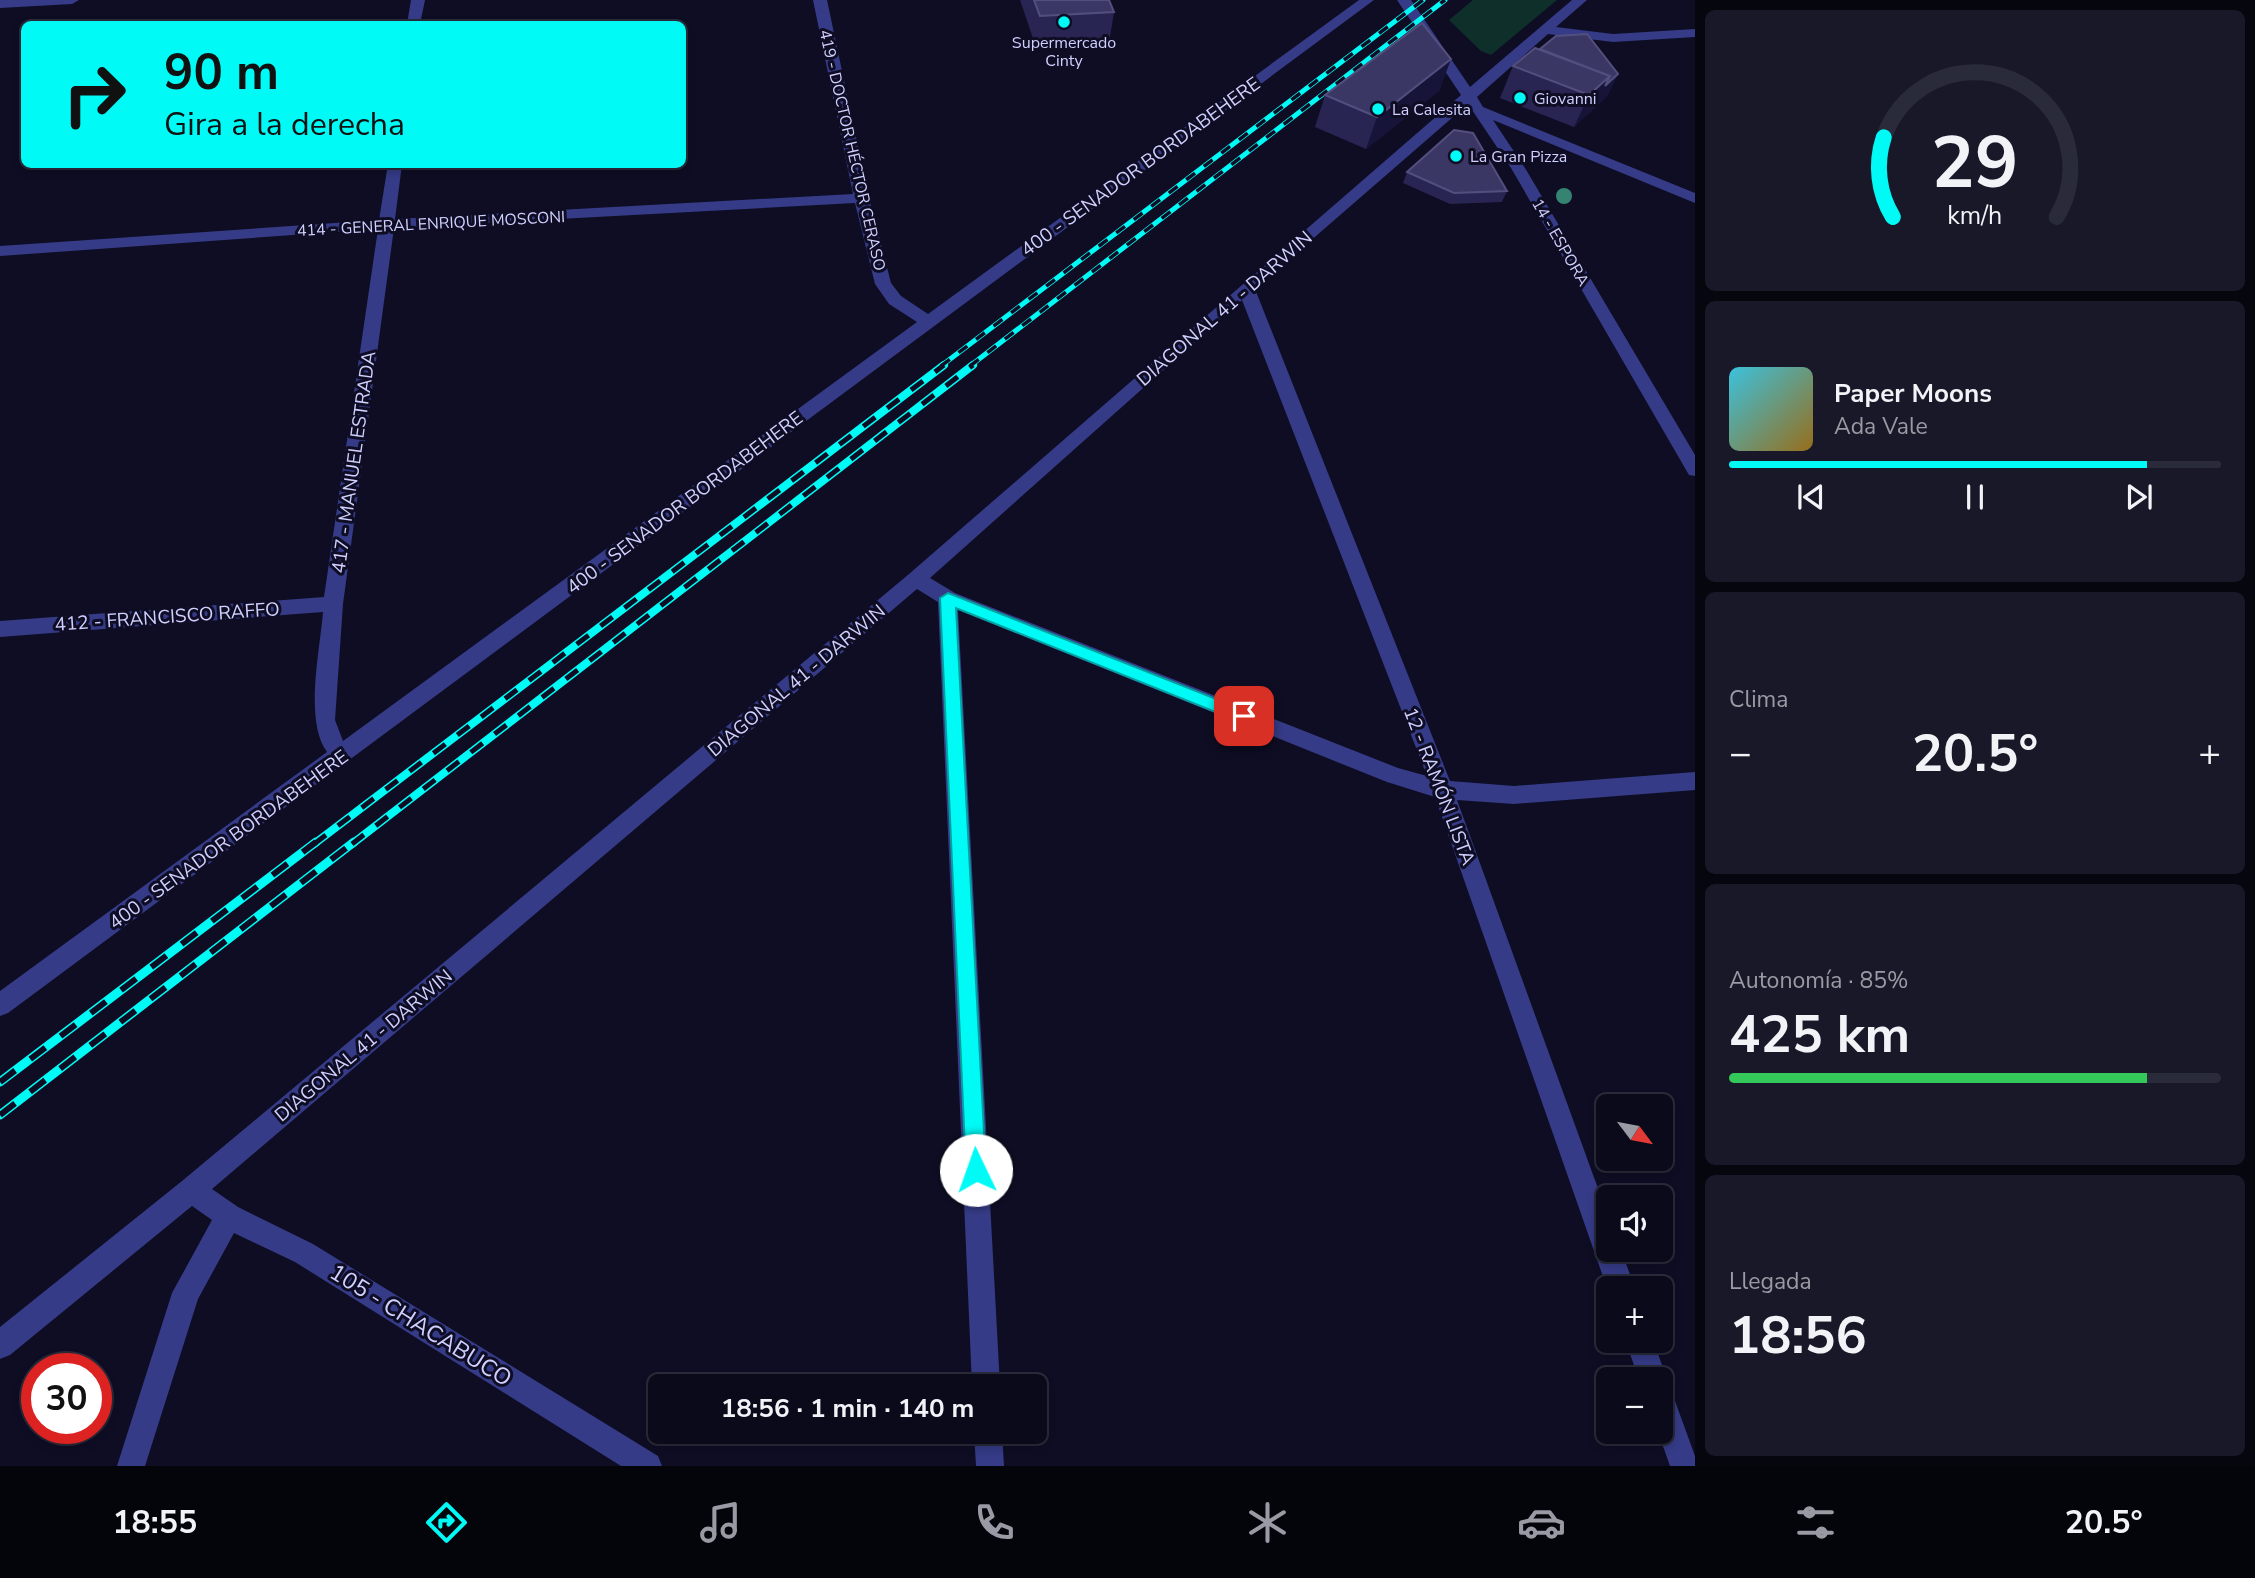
<!DOCTYPE html>
<html lang="es">
<head>
<meta charset="utf-8">
<style>
  :root { --surface:#0a0a1b; --page:#181828; --text:#f1f3f6; --muted:#999aa3; --line:#2a2b3a; --accent:#00fbf7 }
  body { margin:0; font-family:"Nunito Sans",sans-serif; background:var(--page); color:var(--text); height:100vh; display:flex; flex-direction:column; font-size:26px; white-space:nowrap }
  * { box-sizing:border-box; margin:0 }
  p { font-size:23px; color:var(--muted) }
  .icon { flex:none; width:38px; height:38px; fill:none; stroke:currentColor; stroke-width:2; stroke-linecap:round; stroke-linejoin:round }
  .map { position:relative; flex:1; overflow:hidden }
  .panel { display:flex; flex-direction:column; gap:10px; padding:10px; background:#06060f; width:560px }
  .panel>* { flex:none }
  .banner { position:absolute; left:21px; top:21px; width:665px; height:147px; border-radius:10px; box-shadow:0 4px 10px #0003,0 0 0 2px var(--line); background:#00fbf7; color:#111; overflow:hidden }
  .needle { width:46px; rotate:122deg }
  .buttons { position:absolute; left:1596px; top:1094px; display:grid; gap:14px }
  .buttons a { display:grid; place-items:center; width:77px; height:77px; border-radius:10px; background:var(--surface); box-shadow:0 4px 10px #0003,0 0 0 2px var(--line); font-size:35px }
  .speed { position:absolute; left:21px; top:1353px; display:flex; gap:14px; font-size:35px; font-weight:700; text-align:center }
  .speed>* { display:grid; place-content:center; width:91px; height:91px; border-radius:50%; background:var(--surface); box-shadow:0 4px 10px #0003,0 0 0 2px var(--line); line-height:1 }
  .speed .limit { border:10px solid #d22; background:#fff; color:#111 }
  .pin { position:absolute; display:grid; place-items:center; width:60px; height:60px; color:#fff; margin:-30px; border-radius:14px; box-shadow:0 4px 10px #0006 }
  .me { position:absolute; width:77px; margin:-38px; rotate:357deg; stroke-linejoin:round; filter:drop-shadow(0 0 5px #0008) }
  .turn { display:flex; align-items:center; gap:24px; height:147px; padding:0 28px; font-size:32px }
  .turn .icon { width:91px; height:91px; stroke-width:2.5 }
  .turn b { display:block; font-size:49px; line-height:60px }
  .big { font-size:52px; font-weight:700; line-height:1.1 }
  .panel .widget { flex:1; display:flex; flex-direction:column; justify-content:center; gap:10px; min-width:0; padding:0 24px; border-radius:10px; background:var(--page) }
  .panel .dial { align-items:center; gap:0 }
  .dial svg { height:182px; overflow:visible; fill:none; stroke:var(--line); stroke-width:7; stroke-linecap:round; text-anchor:middle }
  .dial text { fill:var(--text); stroke:none }
  .song { display:flex; align-items:center; gap:21px }
  .cover { width:84px; height:84px; border-radius:10px; background:linear-gradient(135deg,hsl(190 70% 55%),hsl(40 70% 35%)) }
  .played { height:7px; border-radius:4px; background:linear-gradient(90deg,var(--accent) 85%,var(--line) 85%) }
  .keys { display:flex; justify-content:space-around; direction:ltr }
  .heat { display:flex; justify-content:space-between; align-items:center; font-size:38px; direction:ltr }
  .charge { height:10px; border-radius:5px; background:linear-gradient(90deg,#34c759 85%,var(--line) 0) }
  .trip { position:absolute; left:648px; top:1374px; width:399px; height:70px; border-radius:10px; background:var(--surface); box-shadow:0 4px 10px #0003,0 0 0 2px var(--line); font-weight:700; line-height:70px; text-align:center }
  .dock { display:flex; height:112px; justify-content:space-around; align-items:center; background:#04040b; color:var(--muted) }
  .dock .icon { width:49px; height:49px }
  .dock .selected { color:var(--accent) }
  .dock b { font-size:32px; color:var(--text) }
  main { display:flex; flex:1; min-height:0 }
  .map>svg:first-child { display:block }
  .green { fill:#0f2f2a }
  .lines { fill:none; stroke-linecap:round; stroke-linejoin:round }
  .minor { fill:#353b86; fill-rule:evenodd }
  .rail-far2-casing { stroke:#00fbf7; stroke-width:5 }
  .rail-far1-casing { stroke:#00fbf7; stroke-width:8 }
  .rail-casing { stroke:#00fbf7; stroke-width:9 }
  .rail-far2 { stroke:#0e0d24; stroke-width:3.5; stroke-dasharray:11; stroke-linecap:butt }
  .rail-far1 { stroke:#0e0d24; stroke-width:5; stroke-dasharray:15; stroke-linecap:butt }
  .rail { stroke:#0e0d24; stroke-width:6; stroke-dasharray:19; stroke-linecap:butt }
  .tree { fill:#358472 }
  .wall { fill:#292553 }
  .shaded-wall { fill:#161438 }
  .building { fill:#3b3765; stroke:#524f7e; stroke-width:2 }
  .route { fill:#00fbf7; stroke:#00a3a1; stroke-width:2 }
  .poi-dot { fill:#00fbf7; stroke:#0e0d24; stroke-width:2.5 }
  .labels { text-anchor:middle; stroke-width:6; stroke-linejoin:round; paint-order:stroke }
  .far-poi-label { font-size:16px; fill:#d0d0ff; stroke:#0e0d24; text-anchor:start }
  .far-street-label { font-size:16px; fill:#d0d0ff; stroke:#0e0d24 }
  .street-label { font-size:19px; fill:#d0d0ff; stroke:#0e0d24 }
  .near-street-label { font-size:23px; fill:#d0d0ff; stroke:#0e0d24 }
</style>
</head>
<body>
<main>
<div class="map">
<svg width="1695" height="1466" viewBox="0 0 1695 1466">
  <rect width="100%" height="100%" fill="#0e0d24"/>
  <path class="green" d="M1473,0h84l-66,55 -10,-4 -32,-31z"/>
  <g class="lines">
    <path class="minor" d="M0,0h79l-7,4 -72,4z
      M411,0h14l-5,24h-13z
      M813,0h14l42,198 22,85 10,13 27,18 431,-314h15l-1366,1013 -8,3v-25l327,-239c-23,-31 -7,-102 -4,-140l-323,25v-16l324,-24 54,-368 -378,27v-10l379,-26 9,-56h14l-7,55 458,-25zM855,203l20,81 14,20 28,18 -574,419 -8,-21 8,-116 51,-376z
      M1397,0h14l59,87 102,-87h15l-31,27 57,7 82,-5v8l-82,5 -65,-8 -71,63 6,10 212,86v10l-202,-83 32,48 170,287v21l-6,-1 -178,-307 -43,-64 -213,185 195,492 64,5 181,-14v18l-181,14 -57,-4 151,416v34h13l14,38h-28l-172,-491 -48,-15 -429,-172 42,776h-28l-34,-784 -21,-13 -705,600 26,18 75,37 345,212 4,10h-41l-326,-204 -61,-29 -36,66 -53,167h-28l55,-173 40,-73 -20,-14 -182,149 -10,4v-32l182,-146 727,-607 552,-479zM1242,300l185,476 -29,-8 -443,-175 -25,-15z
      M1625,1340h28l14,39 -3,8 7,3 24,66v10h-25l-12,-34h3v-53h-22z
      M974,1432h28l2,34h-28z"/>
    <defs>
      <path id="rail-far2" d="M941,366l482,-366
        M970,366l475,-366"/>
      <path id="rail-far1" d="M314,844l630,-479
        M352,844l621,-479"/>
      <path id="rail" d="M0,1082l316,-240
        M0,1115l354,-273"/>
    </defs>
    <use href="#rail-far2" class="rail-far2-casing"/>
    <use href="#rail-far1" class="rail-far1-casing"/>
    <use href="#rail" class="rail-casing"/>
    <use href="#rail-far2" class="rail-far2"/>
    <use href="#rail-far1" class="rail-far1"/>
    <use href="#rail" class="rail"/>
  </g>
  <circle class="tree" cx="1564" cy="196" r="8"/>
  <path class="wall" d="M1020,0h89l5,12 -5,31 -73,4z
    M1451,59l-12,32 -73,58 -51,-22 10,-32z
    M1513,66l105,8 -11,22 -33,31 -74,-29z
    M1407,172l100,19 -5,11 -52,2 -47,-21z"/>
  <path class="shaded-wall" d="M1451,59l-12,32 -73,58 11,-32z
    M1618,74l-11,22 -33,31 15,-32 21,-19z"/>
  <path class="building" d="M1034,0h75l5,12 -74,4z
    M1422,23l29,36 -74,58 -52,-22z
    M1587,34l31,40 -13,12 5,-10 -70,-27 16,-13z
    M1535,48l75,28 -21,19 -76,-29z
    M1454,130l19,3 34,58 -53,2 -47,-21z"/>
  <path class="route" d="M948,593l301,119 3,4 -3,5h-11l-282,-113 30,562 -3,7 -7,2 -7,-2 -3,-7 -26,-572z"/>
  <g class="poi-dot">
    <circle cx="1064" cy="22" r="7"/>
    <circle cx="1520" cy="98" r="7"/>
    <circle cx="1378" cy="109" r="7"/>
    <circle cx="1456" cy="156" r="7"/>
  </g>
  <g class="labels">
    <g class="far-poi-label">
      <text x="1064" y="48" text-anchor="middle">Supermercado<tspan x="1064" dy="18">Cinty</tspan></text>
      <text x="1534" y="104">Giovanni</text>
      <text x="1392" y="115">La Calesita</text>
      <text x="1470" y="162">La Gran Pizza</text>
    </g>
    <g class="far-street-label">
      <text transform="translate(853 150) rotate(77)" y="6">419 - DOCTOR HÉCTOR CERASO</text>
      <text transform="translate(431 223) rotate(-3)" y="6">414 - GENERAL ENRIQUE MOSCONI</text>
      <text transform="translate(1561 242) rotate(60)" y="6">14 - ESPORA</text>
    </g>
    <g class="street-label">
      <text transform="translate(1140 166) rotate(-36)" y="7">400 - SENADOR BORDABEHERE</text>
      <text transform="translate(1224 308) rotate(-41)" y="7">DIAGONAL 41 - DARWIN</text>
      <text transform="translate(353 462) rotate(-82)" y="7">417 - MANUEL ESTRADA</text>
      <text transform="translate(684 502) rotate(-37)" y="7">400 - SENADOR BORDABEHERE</text>
      <text transform="translate(167 616) rotate(-4)" y="7">412 - FRANCISCO RAFFO</text>
      <text transform="translate(796 680) rotate(-40)" y="7">DIAGONAL 41 - DARWIN</text>
      <text transform="translate(1440 786) rotate(69)" y="7">12 - RAMÓN LISTA</text>
      <text transform="translate(228 839) rotate(-36)" y="7">400 - SENADOR BORDABEHERE</text>
      <text transform="translate(363 1045) rotate(-40)" y="7">DIAGONAL 41 - DARWIN</text>
    </g>
    <g class="near-street-label">
      <text transform="translate(421 1325) rotate(32)" y="8">105 - CHACABUCO</text>
    </g>
  </g>
</svg>
<div class="buttons">
<a><svg class="needle" viewBox="-14 -14 28 28"><path d="M0-13l5 13h-10z" fill="#e53935"/><path d="M0 13l5-13h-10z" fill="#999aa3"/></svg></a>
<a><svg class="icon" aria-label="sound" viewBox="0 0 24 24"><path d="M4 9h4l5-4v14l-5-4H4zM17 9q2 3 0 6"/></svg></a>
<a>+</a>
<a>−</a>
</div>
<div class="speed"><div class="limit">30</div></div>
<div class="pin" style="left:1244px;top:716px;background:#d93025"><svg class="icon" aria-label="arrive" viewBox="0 0 24 24"><path d="M6 21V4h12l-3 4 3 4H6"/></svg></div>
<svg class="me" style="left:976px;top:1170px" viewBox="-20 -20 40 40"><circle r="19" fill="#fff"/><path d="M0-13L10 11 0 6-10 11z" fill="#00fbf7"/></svg>
<div class="trip">18:56 · 1 min · 140 m</div>
<div class="banner">
<div class="turn"><svg class="icon" aria-label="right" viewBox="0 0 24 24"><path d="M7 20v-9h11M14 6l5 5-5 5"/></svg><div><b>90 m</b>Gira a la derecha</div></div>
</div>
</div>
<section class="panel">
<div class="widget dial"><svg viewBox="0 0 100 80">
<path d="M14 69A42 42 0 1 1 86 69"/>
<path d="M14 69A42 42 0 0 1 10 34" stroke="#00fbf7"/>
<text x="50" y="56" font-size="32" font-weight="700">29</text>
<text x="50" y="72" font-size="11">km/h</text>
</svg></div>
<div class="widget">
<div class="song"><i class="cover"></i><div><b>Paper Moons</b><p>Ada Vale</p></div></div>
<div class="played"></div>
<div class="keys"><svg class="icon" aria-label="previous" viewBox="0 0 24 24"><path d="M18 5L8 12l10 7zM5 5v14"/></svg><svg class="icon" aria-label="pause" viewBox="0 0 24 24"><path d="M8 5v14M16 5v14"/></svg><svg class="icon" aria-label="next" viewBox="0 0 24 24"><path d="M6 5l10 7-10 7zM19 5v14"/></svg></div>
</div>
<div class="widget"><p>Clima</p>
<div class="heat"><a>−</a><b class="big">20.5°</b><a>+</a></div>
</div>
<div class="widget"><p>Autonomía · 85%</p><b class="big">425 km</b><div class="charge"></div></div>
<div class="widget"><p>Llegada</p><b class="big">18:56</b></div>
</section>
</main>
<nav class="dock">
<b>18:55</b>
<svg class="icon selected" aria-label="directions" viewBox="0 0 24 24"><path d="M12 3l9 9-9 9-9-9zM9 14v-3h6M13 9l2 2-2 2"/></svg>
<svg class="icon" aria-label="music" viewBox="0 0 24 24"><path d="M9 18V5l10-2v13"/><circle cx="6" cy="18" r="3"/><circle cx="16" cy="16" r="3"/></svg>
<svg class="icon" aria-label="phone" viewBox="0 0 24 24"><path d="M5 4h4l2 5-3 2q2 4 5 5l2-3 5 2v4C11 20 4 13 5 4z"/></svg>
<svg class="icon" aria-label="climate" viewBox="0 0 24 24"><path d="M12 3v18M4 7l16 10M4 17L20 7"/></svg>
<svg class="icon" aria-label="car" viewBox="0 0 24 24"><path d="M5 17H2v-5l4-1 3-4h7l3 4 3 1v5h-3M9 17h6M6 11h13"/><circle cx="7" cy="17" r="2"/><circle cx="17" cy="17" r="2"/></svg>
<svg class="icon" aria-label="filters" viewBox="0 0 24 24"><path d="M4 7h16M4 17h16"/><circle cx="9" cy="7" r="2"/><circle cx="15" cy="17" r="2"/></svg>
<b>20.5°</b>
</nav>
</body>
</html>
